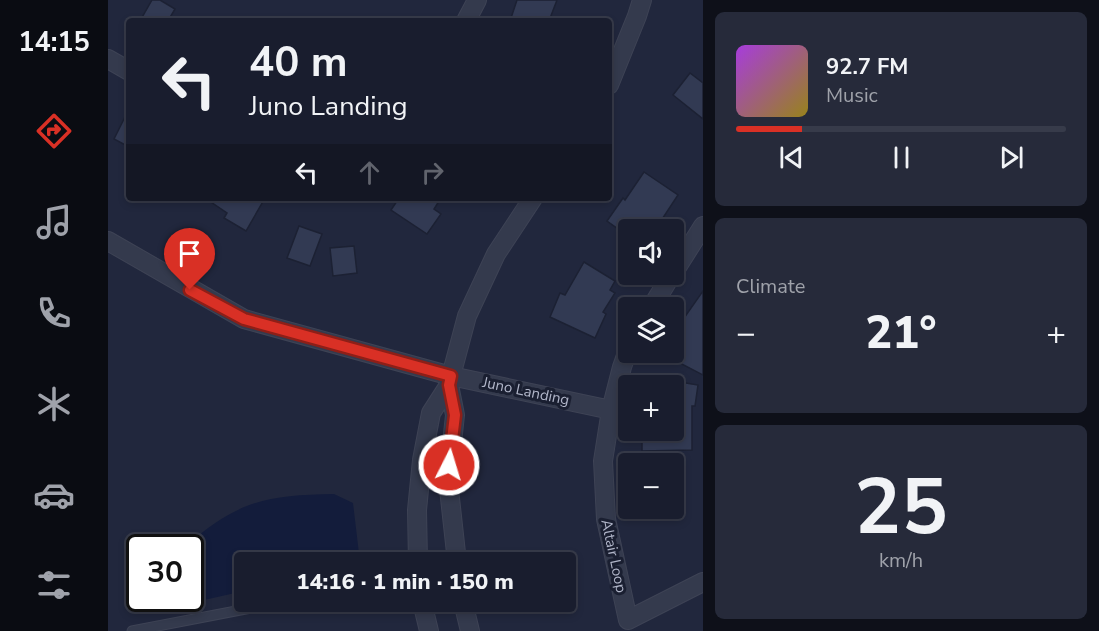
<!DOCTYPE html>
<html lang="en">
<head>
<meta charset="utf-8">
<style>
  :root { --surface:#191d2e; --page:#262a3a; --text:#f1f3f6; --muted:#9fa2aa; --line:#373b4a; --accent:#d93025 }
  body { margin:0; font-family:"Nunito Sans",sans-serif; background:var(--page); color:var(--text); height:100vh; display:flex; flex-direction:column; font-size:22px; white-space:nowrap }
  * { box-sizing:border-box; margin:0 }
  p { font-size:20px; color:var(--muted) }
  .icon { flex:none; width:33px; height:33px; fill:none; stroke:currentColor; stroke-width:2; stroke-linecap:round; stroke-linejoin:round }
  .map { position:relative; flex:1; overflow:hidden }
  .sheet { display:flex; flex-direction:column; gap:12px; padding:12px; background:#0e1019; width:396px }
  .sheet>* { flex:none }
  .banner { position:absolute; left:18px; top:18px; width:486px; height:183px; border-radius:6px; box-shadow:0 3px 9px #0003,0 0 0 2px var(--line); background:#191d2e; color:var(--text); overflow:hidden }
  .buttons { position:absolute; left:510px; top:219px; display:grid; gap:12px }
  .buttons a { display:grid; place-items:center; width:66px; height:66px; border-radius:6px; background:var(--surface); box-shadow:0 3px 9px #0003,0 0 0 2px var(--line); font-size:30px }
  .speed { position:absolute; left:18px; top:534px; display:flex; gap:12px; font-size:30px; font-weight:700; text-align:center }
  .speed>* { display:grid; place-content:center; width:78px; height:78px; border-radius:50%; background:var(--surface); box-shadow:0 3px 9px #0003,0 0 0 2px var(--line); line-height:1 }
  .speed .limit { border:3px solid #111; border-radius:9px; background:#fff; color:#111 }
  .pin { position:absolute; display:grid; place-items:center; width:51px; height:51px; color:#fff; margin:-62px -26px; border-radius:50% 50% 50% 0; rotate:-45deg; box-shadow:0 0 6px #0007 }
  .pin .icon { rotate:45deg }
  .me { position:absolute; width:66px; margin:-33px; rotate:5deg; stroke-linejoin:round; filter:drop-shadow(0 0 4px #0008) }
  .turn { display:flex; align-items:center; gap:21px; height:126px; padding:0 24px; font-size:27px }
  .turn .icon { width:78px; height:78px; stroke-width:2.5 }
  .turn b { display:block; font-size:42px; line-height:51px }
  .lanes { display:flex; align-items:center; height:57px; padding:0 24px; background:#0003; justify-content:center; gap:30px; direction:ltr }
  .lanes .off { opacity:.35 }
  .big { font-size:45px; font-weight:800; line-height:1.1 }
  .sheet .widget { flex:1; display:flex; flex-direction:column; justify-content:center; gap:9px; min-width:0; padding:0 21px; border-radius:9px; background:var(--page) }
  .sheet .dial { align-items:center; gap:0 }
  .dial b { font-size:78px; line-height:1 }
  .song { display:flex; align-items:center; gap:18px }
  .cover { width:72px; height:72px; border-radius:9px; background:linear-gradient(135deg,hsl(280 70% 55%),hsl(50 70% 35%)) }
  .played { height:6px; border-radius:3px; background:linear-gradient(90deg,var(--accent) 20%,var(--line) 20%) }
  .keys { display:flex; justify-content:space-around; direction:ltr }
  .heat { display:flex; justify-content:space-between; align-items:center; font-size:33px; direction:ltr }
  .trip { position:absolute; left:126px; top:552px; width:342px; height:60px; border-radius:6px; background:var(--surface); box-shadow:0 3px 9px #0003,0 0 0 2px var(--line); font-weight:800; line-height:60px; text-align:center }
  main { display:flex; flex:1; min-height:0 }
  .tabs { display:flex; flex-direction:column; width:108px; justify-content:space-around; align-items:center; background:#0a0c12; color:var(--muted) }
  .tabs .icon { width:42px; height:42px }
  .tabs .selected { color:var(--accent) }
  .tabs b { font-size:27px; color:var(--text) }
  .map>svg:first-child { display:block }
  .water { fill:#131c3b }
  .building { fill:#323a53; stroke:#1c2133; stroke-width:1.5 }
  .lines { fill:none; stroke-linecap:round; stroke-linejoin:round }
  .lane-casing { stroke:#3e4355; stroke-width:11 }
  .street-casing { stroke:#3e4355; stroke-width:20 }
  .lane { stroke:#343a4d; stroke-width:9 }
  .street { stroke:#343a4d; stroke-width:18 }
  .route-casing { stroke:#8d1f18; stroke-width:15 }
  .route { stroke:#d93025; stroke-width:10 }
  .labels { text-anchor:middle; stroke-width:6; stroke-linejoin:round; paint-order:stroke }
  .street-label { font-size:15px; fill:#b0b5c8; stroke:#1a1f31 }
</style>
</head>
<body>
<main>
<nav class="tabs">
<b>14:15</b>
<svg class="icon selected" aria-label="directions" viewBox="0 0 24 24"><path d="M12 3l9 9-9 9-9-9zM9 14v-3h6M13 9l2 2-2 2"/></svg>
<svg class="icon" aria-label="music" viewBox="0 0 24 24"><path d="M9 18V5l10-2v13"/><circle cx="6" cy="18" r="3"/><circle cx="16" cy="16" r="3"/></svg>
<svg class="icon" aria-label="phone" viewBox="0 0 24 24"><path d="M5 4h4l2 5-3 2q2 4 5 5l2-3 5 2v4C11 20 4 13 5 4z"/></svg>
<svg class="icon" aria-label="climate" viewBox="0 0 24 24"><path d="M12 3v18M4 7l16 10M4 17L20 7"/></svg>
<svg class="icon" aria-label="car" viewBox="0 0 24 24"><path d="M5 17H2v-5l4-1 3-4h7l3 4 3 1v5h-3M9 17h6M6 11h13"/><circle cx="7" cy="17" r="2"/><circle cx="17" cy="17" r="2"/></svg>
<svg class="icon" aria-label="filters" viewBox="0 0 24 24"><path d="M4 7h16M4 17h16"/><circle cx="9" cy="7" r="2"/><circle cx="15" cy="17" r="2"/></svg>
</nav>
<div class="map">
<svg width="595" height="631" viewBox="0 0 595 631">
  <rect width="100%" height="100%" fill="#21273d"/>
  <path class="water" d="M226,494l19,9 7,59h-116v29l-71,16 -2,-8 19,-1v-50l-5,-1c52,-46 81,-52 149,-53z"/>
  <path class="building" d="M44,0h8l15,9 -7,12h-28z
    M409,0h40l-8,21h-39z
    M582,73l13,10v36l-30,-24z
    M21,109v38l-15,-8z
    M536,172l34,23 -23,35h-27v6l-21,-15 16,-23 2,2z
    M97,198h60l-19,33 -22,-13 3,-5z
    M291,198h42l-7,11 7,5 -14,20 -36,-24z
    M191,226l23,8 -12,32 -23,-8z
    M246,246l3,27 -24,3 -3,-28z
    M476,262l31,19 -5,9 5,3 -12,19 3,2 -11,24 -45,-21 10,-24 5,2z
    M595,291v84l-29,-15v-19l10,-23z
    M566,381l24,4 -3,21h-3v44l-50,1v-21h32z"/>
  <g class="lines">
    <defs>
      <path id="lane" d="M24,631l150,-29"/>
      <path id="street" d="M358,21l11,-21
        M0,59l21,12
        M501,85l28,-69 5,-16
        M0,241l136,78 207,57 160,34
        M566,272l29,-46
        M543,308l21,-34
        M520,350l-6,17 -11,43 -8,51 3,58 22,101 75,-38
        M310,562l-1,-52 5,-50 9,-47 18,-28
        M349,562l-9,-82 7,-65 -6,-30 2,-9 16,-60 29,-62 37,-56
        M314,602l7,29
        M355,602l7,29"/>
    </defs>
    <use href="#lane" class="lane-casing"/>
    <use href="#street" class="street-casing"/>
    <use href="#lane" class="lane"/>
    <use href="#street" class="street"/>
  </g>
  <g class="lines">
    <defs>
      <path id="route" d="M82,290l54,29 207,57 -2,9 6,30 -6,50"/>
    </defs>
    <use href="#route" class="route-casing"/>
    <use href="#route" class="route"/>
  </g>
  <g class="labels">
    <g class="street-label">
      <text transform="translate(418 391) rotate(12)" y="5">Juno Landing</text>
      <text transform="translate(506 556) rotate(78)" y="5">Altair Loop</text>
    </g>
  </g>
</svg>
<div class="buttons">
<a><svg class="icon" aria-label="sound" viewBox="0 0 24 24"><path d="M4 9h4l5-4v14l-5-4H4zM17 9q2 3 0 6"/></svg></a>
<a><svg class="icon" aria-label="layers" viewBox="0 0 24 24"><path d="M12 4l9 5-9 5-9-5zM3 14l9 5 9-5"/></svg></a>
<a>+</a>
<a>−</a>
</div>
<div class="speed"><div class="limit">30</div></div>
<div class="pin" style="left:82px;top:290px;background:#d93025"><svg class="icon" aria-label="arrive" viewBox="0 0 24 24"><path d="M6 21V4h12l-3 4 3 4H6"/></svg></div>
<svg class="me" style="left:341px;top:465px" viewBox="-20 -20 40 40"><circle r="17" fill="#d93025" stroke="#fff" stroke-width="3"/><path d="M0-11L8 9 0 5-8 9z" fill="#fff"/></svg>
<div class="trip">14:16 · 1 min · 150 m</div>
<div class="banner">
<div class="turn"><svg class="icon" aria-label="left" viewBox="0 0 24 24"><path d="M17 20v-9H6M10 6l-5 5 5 5"/></svg><div><b>40 m</b>Juno Landing</div></div>
<div class="lanes"><svg class="icon" aria-label="left" viewBox="0 0 24 24"><path d="M17 20v-9H6M10 6l-5 5 5 5"/></svg><svg class="icon off" aria-label="ahead" viewBox="0 0 24 24"><path d="M12 20V5M6 11l6-6 6 6"/></svg><svg class="icon off" aria-label="right" viewBox="0 0 24 24"><path d="M7 20v-9h11M14 6l5 5-5 5"/></svg></div>
</div>
</div>
<section class="sheet">
<div class="widget">
<div class="song"><i class="cover"></i><div><b>92.7 FM</b><p>Music</p></div></div>
<div class="played"></div>
<div class="keys"><svg class="icon" aria-label="previous" viewBox="0 0 24 24"><path d="M18 5L8 12l10 7zM5 5v14"/></svg><svg class="icon" aria-label="pause" viewBox="0 0 24 24"><path d="M8 5v14M16 5v14"/></svg><svg class="icon" aria-label="next" viewBox="0 0 24 24"><path d="M6 5l10 7-10 7zM19 5v14"/></svg></div>
</div>
<div class="widget"><p>Climate</p>
<div class="heat"><a>−</a><b class="big">21°</b><a>+</a></div>
</div>
<div class="widget dial"><b>25</b><p>km/h</p></div>
</section>
</main>
</body>
</html>
